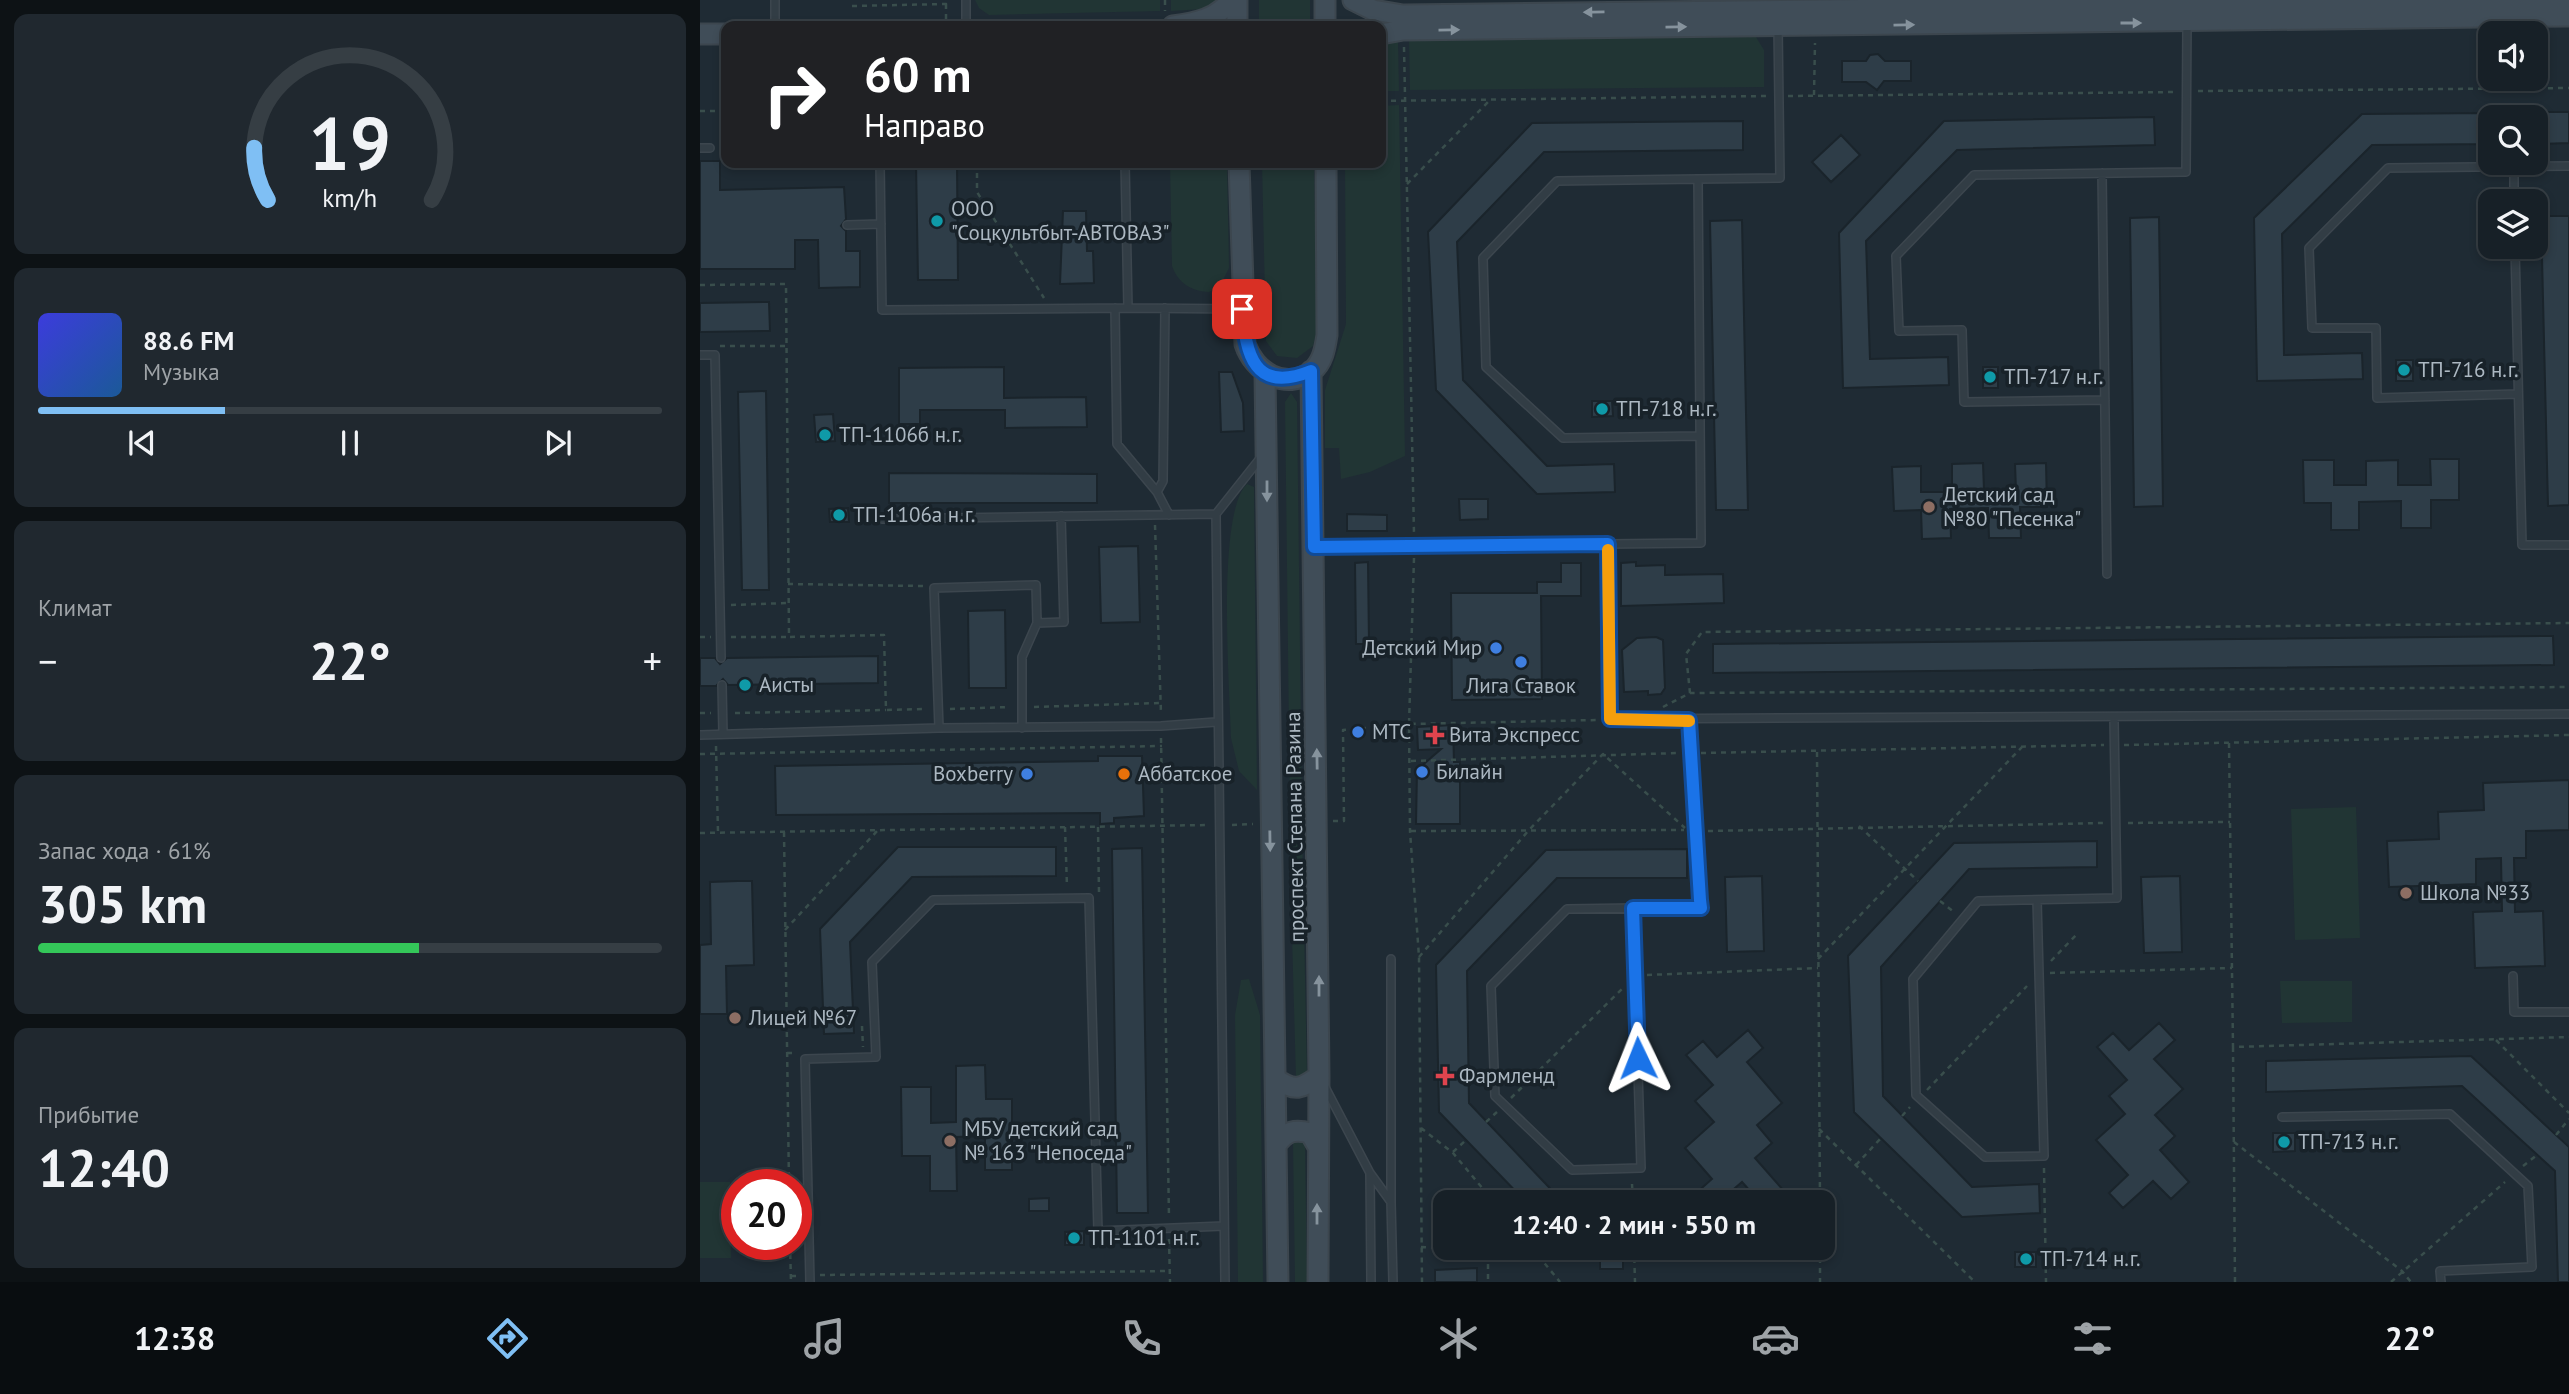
<!DOCTYPE html>
<html lang="ru">
<head>
<meta charset="utf-8">
<style>
  :root { --surface:#172027; --page:#20282f; --text:#f1f3f6; --muted:#9ea3a7; --line:#363e44; --accent:#7fbff4 }
  body { margin:0; font-family:"PT Sans",sans-serif; background:var(--page); color:var(--text); height:100vh; display:flex; flex-direction:column; font-size:26px; white-space:nowrap }
  * { box-sizing:border-box; margin:0 }
  p { font-size:23px; color:var(--muted) }
  .icon { flex:none; width:38px; height:38px; fill:none; stroke:currentColor; stroke-width:2; stroke-linecap:round; stroke-linejoin:round }
  .map { position:relative; flex:1; overflow:hidden }
  .side { display:flex; flex-direction:column; gap:14px; padding:14px; background:#0d1215; width:700px }
  .side>* { flex:none }
  .hud { position:absolute; left:21px; top:21px; width:665px; height:147px; border-radius:14px; box-shadow:0 4px 10px #0003,0 0 0 2px var(--line); background:#202124; color:#fff; overflow:hidden }
  .fabs { position:absolute; left:1778px; top:21px; display:grid; gap:14px }
  .fabs a { display:grid; place-items:center; width:70px; height:70px; border-radius:14px; background:var(--surface); box-shadow:0 4px 10px #0003,0 0 0 2px var(--line); font-size:35px }
  .speed { position:absolute; left:21px; top:1169px; display:flex; gap:14px; font-size:35px; font-weight:700; text-align:center }
  .speed>* { display:grid; place-content:center; width:91px; height:91px; border-radius:50%; background:var(--surface); box-shadow:0 4px 10px #0003,0 0 0 2px var(--line); line-height:1 }
  .speed .limit { border:10px solid #d22; background:#fff; color:#111 }
  .pin { position:absolute; display:grid; place-items:center; width:60px; height:60px; color:#fff; margin:-30px; border-radius:14px; box-shadow:0 4px 10px #0006 }
  .me { position:absolute; width:77px; margin:-38px; rotate:358deg; stroke-linejoin:round; filter:drop-shadow(0 0 5px #0008) }
  .turn { display:flex; align-items:center; gap:24px; height:147px; padding:0 28px; font-size:32px }
  .turn .icon { width:91px; height:91px; stroke-width:2.5 }
  .turn b { display:block; font-size:49px; line-height:60px }
  .big { font-size:52px; font-weight:700; line-height:1.1 }
  .side .widget { flex:1; display:flex; flex-direction:column; justify-content:center; gap:10px; min-width:0; padding:0 24px; border-radius:14px; background:var(--page) }
  .side .dial { align-items:center; gap:0 }
  .dial svg { height:182px; overflow:visible; fill:none; stroke:var(--line); stroke-width:7; stroke-linecap:round; text-anchor:middle }
  .dial text { fill:var(--text); stroke:none }
  .song { display:flex; align-items:center; gap:21px }
  .cover { width:84px; height:84px; border-radius:10px; background:linear-gradient(135deg,hsl(240 70% 55%),hsl(210 70% 35%)) }
  .played { height:7px; border-radius:4px; background:linear-gradient(90deg,var(--accent) 30%,var(--line) 30%) }
  .keys { display:flex; justify-content:space-around; direction:ltr }
  .heat { display:flex; justify-content:space-between; align-items:center; font-size:38px; direction:ltr }
  .charge { height:10px; border-radius:5px; background:linear-gradient(90deg,#34c759 61%,var(--line) 0) }
  .trip { position:absolute; left:733px; top:1190px; width:402px; height:70px; border-radius:14px; background:var(--surface); box-shadow:0 4px 10px #0003,0 0 0 2px var(--line); font-weight:700; line-height:70px; text-align:center }
  .menu { display:flex; height:112px; justify-content:space-around; align-items:center; background:#090d10; color:var(--muted) }
  .menu .icon { width:49px; height:49px }
  .menu .current { color:var(--accent) }
  .menu b { font-size:32px; color:var(--text) }
  main { display:flex; flex:1; min-height:0 }
  .map>svg:first-child { display:block }
  .green { fill:#213534 }
  .building { fill:#2e3d48; stroke:#1a242b; stroke-width:2 }
  .lines { fill:none; stroke-linecap:round; stroke-linejoin:round }
  .lane-casing { stroke:#3c464e; stroke-width:10 }
  .secondary-casing { stroke:#3c464e; stroke-width:23 }
  .path { stroke:#394e4c; stroke-width:2.5; stroke-dasharray:5 5; stroke-linecap:butt }
  .lane { stroke:#323d45; stroke-width:7 }
  .secondary { stroke:#404d58; stroke-width:19 }
  .oneway { fill:#86939d }
  .route-casing { stroke:#114b97; stroke-width:18 }
  .route { stroke:#1a73e8; stroke-width:12 }
  .slow { stroke:#f59e0b; stroke-width:12 }
  .culture-dot { fill:#0f9aa8; stroke:#182229; stroke-width:2.5 }
  .education-dot { fill:#8d6e63; stroke:#182229; stroke-width:2.5 }
  .shop-dot { fill:#3f7fe0; stroke:#182229; stroke-width:2.5 }
  .health-dot { fill:#e0444e; stroke:#182229; stroke-width:2.5 }
  .food-dot { fill:#e8710a; stroke:#182229; stroke-width:2.5 }
  .labels { text-anchor:middle; stroke-width:7; stroke-linejoin:round; paint-order:stroke }
  .poi-label { font-size:21px; fill:#acb8c2; stroke:#182229; text-anchor:start }
  .street-label { font-size:21px; fill:#acb8c2; stroke:#182229 }
</style>
</head>
<body>
<main>
<section class="side">
<div class="widget dial"><svg viewBox="0 0 100 80">
<path d="M14 69A42 42 0 1 1 86 69"/>
<path d="M14 69A42 42 0 0 1 8 46" stroke="#7fbff4"/>
<text x="50" y="56" font-size="32" font-weight="700">19</text>
<text x="50" y="72" font-size="11">km/h</text>
</svg></div>
<div class="widget">
<div class="song"><i class="cover"></i><div><b>88.6 FM</b><p>Музыка</p></div></div>
<div class="played"></div>
<div class="keys"><svg class="icon" aria-label="previous" viewBox="0 0 24 24"><path d="M18 5L8 12l10 7zM5 5v14"/></svg><svg class="icon" aria-label="pause" viewBox="0 0 24 24"><path d="M8 5v14M16 5v14"/></svg><svg class="icon" aria-label="next" viewBox="0 0 24 24"><path d="M6 5l10 7-10 7zM19 5v14"/></svg></div>
</div>
<div class="widget"><p>Климат</p>
<div class="heat"><a>−</a><b class="big">22°</b><a>+</a></div>
</div>
<div class="widget"><p>Запас хода · 61%</p><b class="big">305 km</b><div class="charge"></div></div>
<div class="widget"><p>Прибытие</p><b class="big">12:40</b></div>
</section>
<div class="map">
<svg width="1869" height="1282" viewBox="0 0 1869 1282">
  <rect width="100%" height="100%" fill="#1f2b34"/>
  <path class="green" d="M275,0h185v11l-171,4 -10,-7z
    M471,0h47l-14,9 -33,2z
    M559,0h51v26h-51z
    M1056,37l8,13v37l-354,3 -1,-50z
    M698,40l1,51h-18v-49z
    M699,105l6,351 -35,16 -29,7 -2,-31h-14v-58l21,-66 -1,-161h36v-57z
    M470,163h57l2,105 -9,18 -11,6c-18,-1 -31,-9 -37,-26z
    M562,163h52l3,167 -4,16 -16,12 -20,-2 -11,-15z
    M591,393l6,9 5,414h-12l-5,-414z
    M547,484l7,3 3,303 -18,-19 -8,-33c-1,-47 -15,-225 16,-254z
    M1656,807l4,131 -65,2 -4,-131z
    M602,827l5,247 -11,5 -7,-251z
    M549,979l11,36 3,267h-25l-3,-267 6,-35z
    M1580,981h72v41l-70,1z
    M598,1137l7,6 2,139h-12l-2,-139z
    M0,1182h30l1,76h-31z"/>
  <path class="building" d="M1178,54l7,7h26v20h-27l-7,9 -11,-8h-24v-21h24l4,-6z
    M1836,112h33v31l-33,1z
    M1790,113v31l-118,1 -90,89 2,121 78,-2 1,26 -106,2 -3,-163 108,-104z
    M1454,117l1,28 -198,5 -91,91 4,118 78,-2 1,28 -106,3 -4,-155 105,-112z
    M1043,121v29l-199,2 -87,90 6,138 84,86 67,-2 1,28 -78,2 -101,-104 -8,-158 104,-109z
    M1141,135l19,20 -29,27 -19,-20z
    M0,161h20v29l124,-3 2,32 -5,7 5,5v20h14v36l-41,1 -1,-48h-23v29h-95z
    M216,163h41l1,117h-40z
    M363,211h23l1,40h6l1,32 -34,1z
    M1841,216h28v289l-21,1z
    M1459,217l4,289 -29,1 -4,-289z
    M1042,220l6,290h-32l-6,-289z
    M69,302l1,29 -70,1v-29z
    M1696,360h17v21h-17z
    M304,367v31l82,-1 1,30 -82,1v-18h-85v14h-21v-56z
    M1283,367h15v21h-15z
    M519,372h13l11,31 1,28 -23,1z
    M66,391l3,199h-27l-4,-198z
    M892,401h20l1,15 -21,1z
    M133,414l2,27 -19,1 -2,-27z
    M1730,459h29v41h-28v28h-30v-27l-42,1v28h-28v-27h-27l-1,-43h31v25h32v-24l32,-1v25h33z
    M1283,463l1,27h32l-1,-26 31,-1 1,44h-27l1,31h-32l-1,-30 -38,1 1,29 -29,1 -1,-29 -27,1 -2,-44 29,-1v26h31v-28z
    M189,473l208,1v29h-208z
    M759,499h29v20l-28,1z
    M148,508l1,14h-19l-1,-13z
    M647,514l40,1v16h-40z
    M438,546l2,76 -39,1 -2,-76z
    M668,562l1,82h-13l-1,-81z
    M936,562v4l29,-1v10l58,-1 1,29 -103,3v-43z
    M861,563h20v33h-40l1,103 -90,1 -1,-107h86v-11h24z
    M305,610l1,78h-37l-1,-77z
    M1853,636l1,29 -841,8v-29z
    M956,637l7,3 2,48 -4,6 -13,1v-4l-24,1 -2,-42 15,-12z
    M178,656v27l-150,2 -5,-6 -7,7h-16v-28h15l5,6 7,-6z
    M753,725l1,37h6v62h-44l1,-54 24,-21 -23,1 -1,-23z
    M398,756h44l2,60 -30,2v5l-14,1v-11l-324,2 -1,-49 323,-5z
    M1869,780v50l-43,1v27h-12l1,54 28,-1 2,55 -70,2 -2,-56 29,-1 -1,-53 -25,1v25l-87,3 -2,-46 52,-2 -1,-27 46,-2 -1,-27z
    M1397,841v26l-128,2 -88,98 2,129 89,91 67,-3 1,29 -78,4 -108,-105 -6,-156 106,-113z
    M198,847h158v29l-144,1 -62,65 4,91 -30,1 -4,-105z
    M442,848l6,365h-31l-5,-364z
    M987,849v29h-130l-90,93 2,132 94,99h-37l-87,-90 -3,-147 110,-115z
    M1062,876l2,75 -37,1 -2,-75z
    M1480,876l2,76 -38,1 -3,-76z
    M38,881h14l2,84 -28,1 1,48h-27v-69l11,-1 -1,-62z
    M1459,1023l16,17 -21,19 29,30 -28,26 20,21 -15,14 29,32 -18,17 -18,-18 -30,27 -14,-15 19,-18 -32,-35 29,-26 -16,-18 18,-16 -30,-33 16,-14 16,17z
    M1048,1030l15,18 -16,14 35,41 -25,22 15,18 -17,15 29,33 -13,11h-11l-18,-20 -23,20h-17l-7,-8 17,-15 -27,-31 29,-26 -19,-21 18,-16 -27,-30 17,-14 14,16z
    M1771,1056l98,91v135h-11l-3,-111 -93,-85 -196,6v-31z
    M285,1065l1,34h26v71h-27v-34l-29,1 1,54h-27v-35h-28l-1,-69h30v36l25,-1v-56z
    M1573,1133h22v18l-22,1z
    M349,1198v13h-20v-12z
    M384,1231v14h-19v-13z
    M1315,1252h21v15h-21z
    M900,1254h23v15h-23z
    M777,1268v14h-42v-12z"/>
  <g class="lines">
    <defs>
      <path id="lane" d="M75,0v26
        M266,0v26
        M0,148h10
        M180,163l2,147 246,-2
        M425,163l3,145 114,1
        M1814,168v33
        M1402,173l5,401
        M998,179l-141,2 -74,77 3,109 77,71 136,-2
        M147,225l34,-1
        M1815,247l7,298h47
        M415,308l2,136 40,48 12,23
        M0,355h15l6,303
        M1818,394l-141,4 -1,-70h-64l-3,-80 79,-80 181,-2
        M1405,400l-141,2 -2,-72 -63,1 -3,-75 78,-81 212,-3 1,-149
        M457,492l6,-11 2,-173
        M182,519l334,-5
        M908,544l93,-1 -3,-364 82,-1 -2,-151
        M615,547l293,-3 2,175 959,-5
        M22,685l1,49
        M239,728l-5,-140 102,-3 1,38
        M322,728v-71l15,-34 27,-1 -3,-106
        M0,735l239,-7 222,-2 55,-4
        M1337,900l7,256 -59,1 -69,-62 -3,-116 65,-78 139,-3 -3,-179
        M933,909l8,259 -69,2 -77,-74 -4,-110 76,-77 134,-2 -12,-187
        M691,959v243
        M1813,976l1,36h55
        M625,1087l45,86 21,29 2,80
        M1582,1117l168,-3 78,72 4,81 -92,4 1,11
        M670,1174l1,108
        M110,1282l-5,-223 71,-2 -4,-95 61,-62 156,-2 9,333 126,-5
        M525,1282l-9,-768 46,-58"/>
      <path id="secondary" d="M537,0v26
        M625,0v26
        M653,0l20,10 30,5 1166,-14
        M473,26c22,-3 44,-7 58,-26
        M0,34h26
        M681,34l22,-4 1166,-14
        M539,163l6,181c9,27 40,48 67,27 11,-9 13,-23 15,-36l-1,-172
        M611,371l8,705 -1,206
        M565,374l13,908
        M576,1079c19,13 25,10 43,-3
        M577,1144c9,-13 18,-15 33,-11l7,12"/>
    </defs>
    <use href="#lane" class="lane-casing"/>
    <use href="#secondary" class="secondary-casing"/>
    <path class="path" d="M465,0v11
      M246,4v22
      M152,6l94,-2 -1,-4
      M704,47l10,487
      M1498,91l371,-3
      M1114,95l1,-52
      M1088,96l389,-4
      M681,101l387,-5
      M0,111h26
      M277,163v29l67,106
      M707,184l84,-85
      M0,285l86,-1 3,353 95,-2 2,75 40,-1
      M20,346h67
      M455,525l6,189
      M714,558l-5,166 1,107 9,126 3,325
      M88,584l135,2
      M31,605l56,-2
      M0,637h11
      M31,637h57
      M990,693l-4,-39 16,-22 867,-9
      M334,707l126,-4
      M963,707l27,-14 879,-6
      M250,709l60,-2
      M0,713h11
      M35,713l151,-3
      M461,738l8,480
      M1529,743l4,304 336,-10
      M1424,745l445,-10
      M16,746l2,87
      M1117,752l3,450
      M1001,753l403,-8
      M0,754l462,-8
      M711,761l269,-8
      M633,821h11l-1,-91 66,-6 189,-4
      M1428,823l102,-1
      M532,825l21,-1
      M1159,826l59,55
      M365,827l2,60
      M398,827l1,66
      M711,831l273,-1
      M1008,831l396,-8
      M84,832l5,353
      M0,833l508,-8
      M1240,901l14,11
      M85,930l93,-100
      M719,957l110,-127 74,-76 82,74
      M1118,959l204,-212
      M1351,961l27,-28
      M1350,973l182,-5
      M947,975l171,-7
      M162,1026l1,21
      M1796,1040l73,73
      M1533,1047l2,235
      M87,1053h10
      M1227,1090l100,-104
      M811,1098l113,-111
      M1202,1116l8,-9
      M786,1122l11,-10
      M721,1128l32,25 41,49
      M1119,1129l156,153
      M1856,1135l13,-16
      M1534,1142l168,129 9,11
      M753,1152l13,-12
      M1156,1165l25,-27
      M1823,1166l14,-11
      M1344,1168l2,114
      M932,1184l1,18
      M469,1239l1,43
      M90,1244l1,38
      M721,1247l67,4v31
      M832,1248l28,34
      M934,1248l1,34
      M1120,1248v34
      M120,1275l350,-4
      M91,1276h8
      M1691,1282l114,-100"/>
    <use href="#lane" class="lane"/>
    <use href="#secondary" class="secondary"/>
  </g>
  <defs><path id="oneway-solid" d="M-6-.8H1V-3.2L6.5 0L1 3.2V.8H-6Z" transform="scale(1.75)"/></defs>
  <g class="oneway">
    <use href="#oneway-solid" transform="translate(894 12) rotate(179)"/>
    <use href="#oneway-solid" transform="translate(1431 23)"/>
    <use href="#oneway-solid" transform="translate(1204 25) rotate(-1)"/>
    <use href="#oneway-solid" transform="translate(976 27) rotate(-1)"/>
    <use href="#oneway-solid" transform="translate(749 30) rotate(-1)"/>
    <use href="#oneway-solid" transform="translate(567 491) rotate(90)"/>
    <use href="#oneway-solid" transform="translate(617 759) rotate(-91)"/>
    <use href="#oneway-solid" transform="translate(570 841) rotate(89)"/>
    <use href="#oneway-solid" transform="translate(619 986) rotate(-90)"/>
    <use href="#oneway-solid" transform="translate(617 1214) rotate(-90)"/>
  </g>
  <g class="lines">
    <defs>
      <path id="route" d="M542,309c4,46 12,85 69,62l3,176 294,-3 2,175 79,1 11,180 1,8h-68l5,150"/>
    </defs>
    <use href="#route" class="route-casing"/>
    <use href="#route" class="route"/>
    <path class="slow" d="M908,550l2,169 79,2"/>
  </g>
  <g class="culture-dot">
    <circle cx="237" cy="221" r="7"/>
    <circle cx="1704" cy="370" r="7"/>
    <circle cx="1290" cy="377" r="7"/>
    <circle cx="902" cy="409" r="7"/>
    <circle cx="125" cy="435" r="7"/>
    <circle cx="139" cy="515" r="7"/>
    <circle cx="45" cy="685" r="7"/>
    <circle cx="1584" cy="1142" r="7"/>
    <circle cx="374" cy="1238" r="7"/>
    <circle cx="1326" cy="1259" r="7"/>
  </g>
  <g class="education-dot">
    <circle cx="1229" cy="507" r="7"/>
    <circle cx="1706" cy="893" r="7"/>
    <circle cx="35" cy="1018" r="7"/>
    <circle cx="250" cy="1141" r="7"/>
  </g>
  <g class="shop-dot">
    <circle cx="796" cy="648" r="7"/>
    <circle cx="821" cy="662" r="7"/>
    <circle cx="658" cy="732" r="7"/>
    <circle cx="722" cy="772" r="7"/>
    <circle cx="327" cy="774" r="7"/>
  </g>
  <g class="health-dot">
    <path d="M731.5 724.5h7v7h7v7h-7v7h-7v-7h-7v-7h7z"/>
    <path d="M741.5 1065.5h7v7h7v7h-7v7h-7v-7h-7v-7h7z"/>
  </g>
  <circle class="food-dot" cx="424" cy="774" r="7"/>
  <g class="labels">
    <g class="poi-label">
      <text x="251" y="216">ООО<tspan x="251" dy="24">"Соцкультбыт-АВТОВАЗ"</tspan></text>
      <text x="1718" y="377">ТП-716 н.г.</text>
      <text x="1304" y="384">ТП-717 н.г.</text>
      <text x="916" y="416">ТП-718 н.г.</text>
      <text x="139" y="442">ТП-1106б н.г.</text>
      <text x="1243" y="502">Детский сад<tspan x="1243" dy="24">№80 "Песенка"</tspan></text>
      <text x="153" y="522">ТП-1106а н.г.</text>
      <text x="782" y="655" text-anchor="end">Детский Мир</text>
      <text x="59" y="692">Аисты</text>
      <text x="821" y="693" text-anchor="middle">Лига Ставок</text>
      <text x="672" y="739">МТС</text>
      <text x="749" y="742">Вита Экспресс</text>
      <text x="736" y="779">Билайн</text>
      <text x="313" y="781" text-anchor="end">Boxberry</text>
      <text x="438" y="781">Аббатское</text>
      <text x="1720" y="900">Школа №33</text>
      <text x="49" y="1025">Лицей №67</text>
      <text x="759" y="1083">Фармленд</text>
      <text x="264" y="1136">МБУ детский сад<tspan x="264" dy="24">№ 163 "Непоседа"</tspan></text>
      <text x="1598" y="1149">ТП-713 н.г.</text>
      <text x="388" y="1245">ТП-1101 н.г.</text>
      <text x="1340" y="1266">ТП-714 н.г.</text>
    </g>
    <g class="street-label">
      <text transform="translate(595 827) rotate(-91)" y="7">проспект Степана Разина</text>
    </g>
  </g>
</svg>
<div class="fabs">
<a><svg class="icon" aria-label="sound" viewBox="0 0 24 24"><path d="M4 9h4l5-4v14l-5-4H4zM17 9q2 3 0 6"/></svg></a>
<a><svg class="icon" aria-label="search" viewBox="0 0 24 24"><circle cx="10" cy="10" r="6"/><path d="M15 15l6 6"/></svg></a>
<a><svg class="icon" aria-label="layers" viewBox="0 0 24 24"><path d="M12 4l9 5-9 5-9-5zM3 14l9 5 9-5"/></svg></a>
</div>
<div class="speed"><div class="limit">20</div></div>
<div class="pin" style="left:542px;top:309px;background:#d93025"><svg class="icon" aria-label="arrive" viewBox="0 0 24 24"><path d="M6 21V4h12l-3 4 3 4H6"/></svg></div>
<svg class="me" style="left:938px;top:1058px" viewBox="-20 -20 40 40"><path d="M0-17L14 15 0 8-14 15z" fill="#1a73e8" stroke="#fff" stroke-width="4"/></svg>
<div class="trip">12:40 · 2 мин · 550 m</div>
<div class="hud">
<div class="turn"><svg class="icon" aria-label="right" viewBox="0 0 24 24"><path d="M7 20v-9h11M14 6l5 5-5 5"/></svg><div><b>60 m</b>Направо</div></div>
</div>
</div>
</main>
<nav class="menu">
<b>12:38</b>
<svg class="icon current" aria-label="directions" viewBox="0 0 24 24"><path d="M12 3l9 9-9 9-9-9zM9 14v-3h6M13 9l2 2-2 2"/></svg>
<svg class="icon" aria-label="music" viewBox="0 0 24 24"><path d="M9 18V5l10-2v13"/><circle cx="6" cy="18" r="3"/><circle cx="16" cy="16" r="3"/></svg>
<svg class="icon" aria-label="phone" viewBox="0 0 24 24"><path d="M5 4h4l2 5-3 2q2 4 5 5l2-3 5 2v4C11 20 4 13 5 4z"/></svg>
<svg class="icon" aria-label="climate" viewBox="0 0 24 24"><path d="M12 3v18M4 7l16 10M4 17L20 7"/></svg>
<svg class="icon" aria-label="car" viewBox="0 0 24 24"><path d="M5 17H2v-5l4-1 3-4h7l3 4 3 1v5h-3M9 17h6M6 11h13"/><circle cx="7" cy="17" r="2"/><circle cx="17" cy="17" r="2"/></svg>
<svg class="icon" aria-label="filters" viewBox="0 0 24 24"><path d="M4 7h16M4 17h16"/><circle cx="9" cy="7" r="2"/><circle cx="15" cy="17" r="2"/></svg>
<b>22°</b>
</nav>
</body>
</html>
